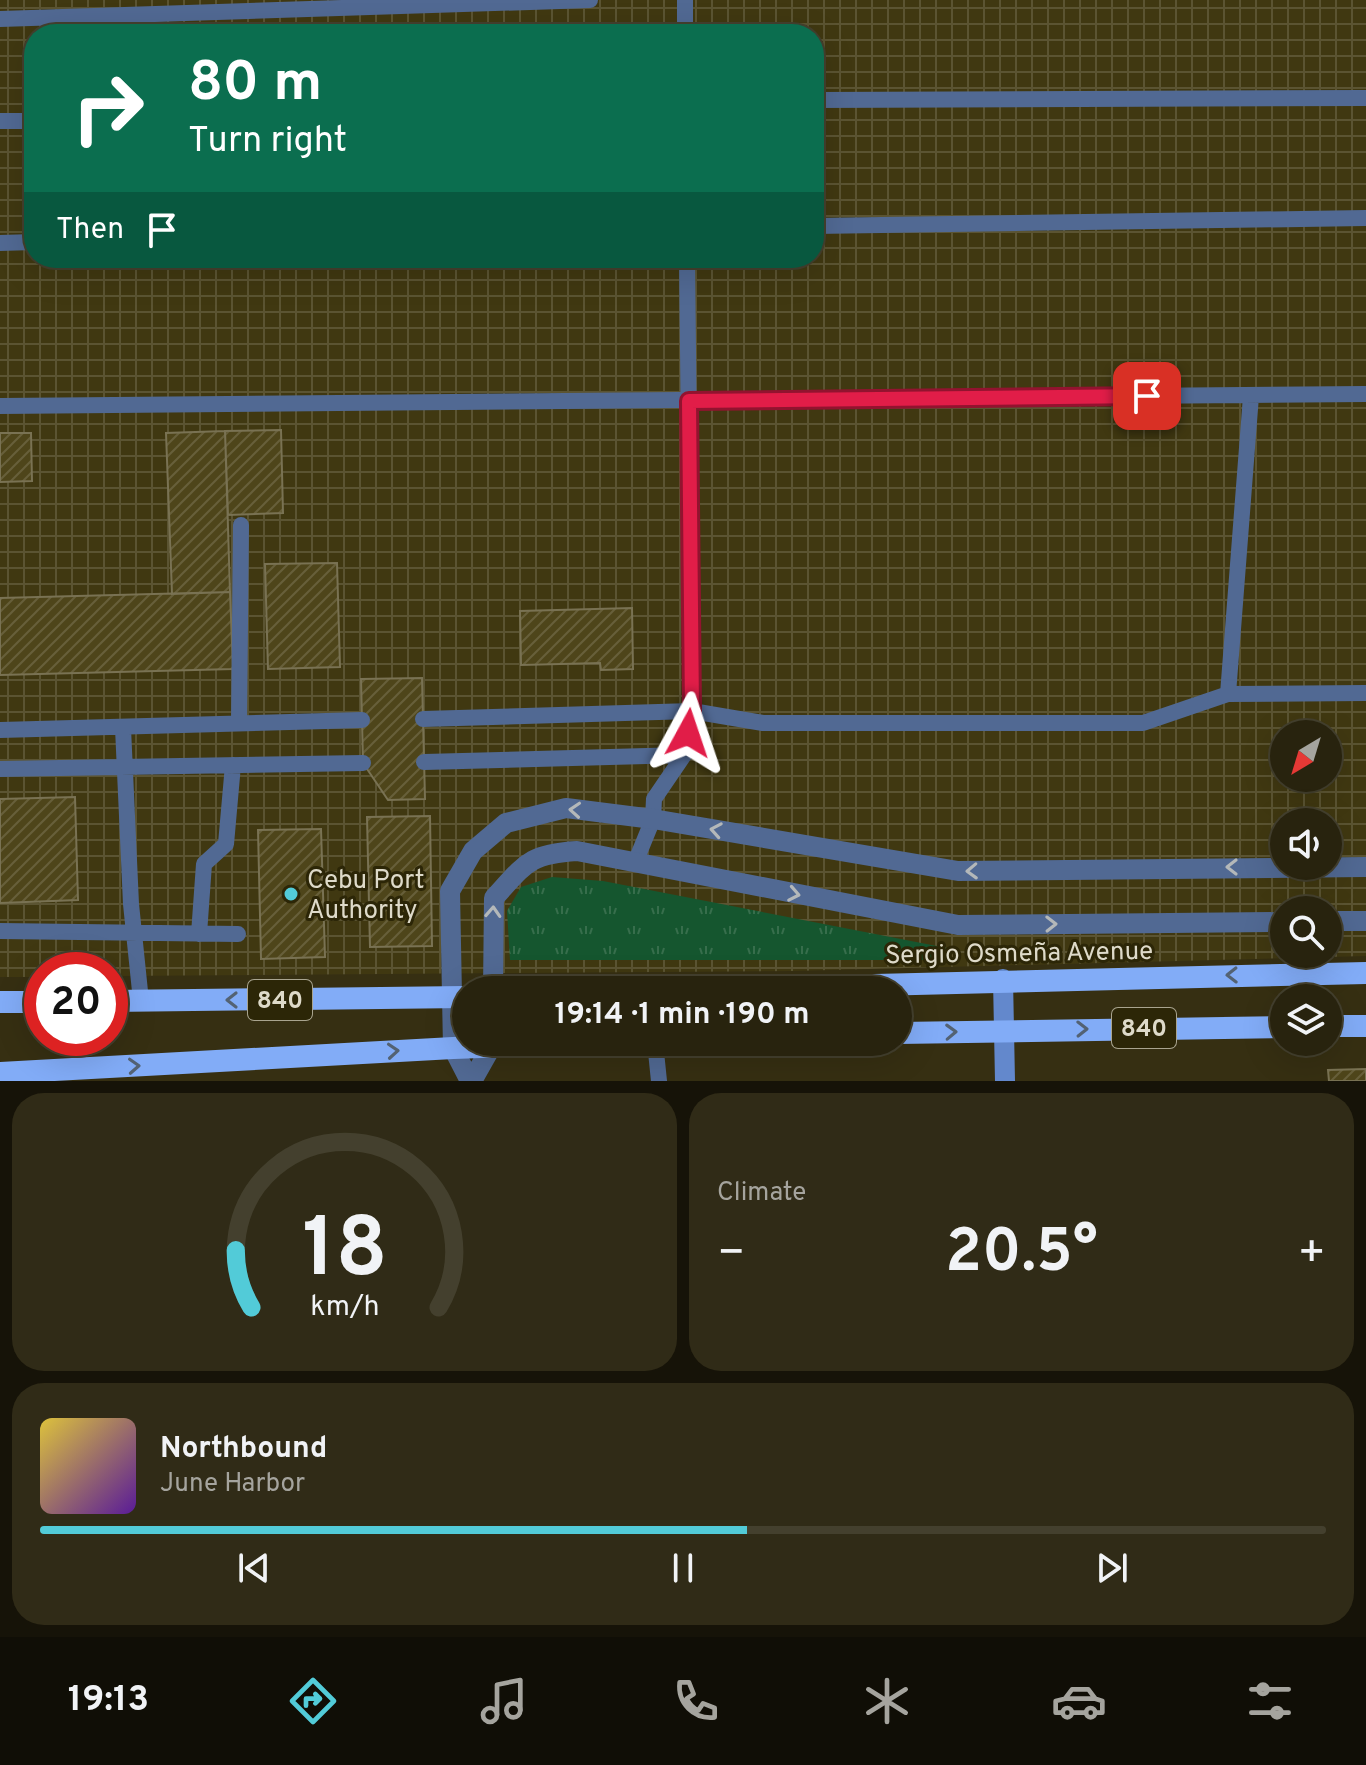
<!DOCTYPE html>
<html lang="en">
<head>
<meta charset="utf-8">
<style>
  :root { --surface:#28230e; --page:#302b17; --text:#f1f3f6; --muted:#a5a49e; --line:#44402e; --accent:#52cbd8 }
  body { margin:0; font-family:Overpass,sans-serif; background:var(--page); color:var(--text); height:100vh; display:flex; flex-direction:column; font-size:30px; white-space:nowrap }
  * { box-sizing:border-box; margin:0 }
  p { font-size:26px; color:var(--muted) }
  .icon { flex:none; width:44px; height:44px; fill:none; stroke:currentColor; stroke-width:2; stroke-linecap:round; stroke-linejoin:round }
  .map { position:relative; height:1081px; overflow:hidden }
  .details { display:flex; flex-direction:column; gap:12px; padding:12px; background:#161308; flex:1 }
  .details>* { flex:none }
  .guide { position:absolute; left:24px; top:24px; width:800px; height:244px; border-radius:32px; box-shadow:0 8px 32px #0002,0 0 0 2px var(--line); background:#0b6e4f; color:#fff; overflow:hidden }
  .needle { width:52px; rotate:218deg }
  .tools { position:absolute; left:1270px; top:720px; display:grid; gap:16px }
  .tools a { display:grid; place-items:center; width:72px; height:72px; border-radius:50%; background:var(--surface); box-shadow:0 8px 32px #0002,0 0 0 2px var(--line); font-size:40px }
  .speed { position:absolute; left:24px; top:952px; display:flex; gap:16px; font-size:40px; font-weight:700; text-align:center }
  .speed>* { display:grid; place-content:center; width:104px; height:104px; border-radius:50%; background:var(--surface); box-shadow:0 8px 32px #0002,0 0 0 2px var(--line); line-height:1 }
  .speed .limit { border:12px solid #d22; background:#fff; color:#111 }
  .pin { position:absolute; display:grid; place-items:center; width:68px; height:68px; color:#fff; margin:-34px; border-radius:16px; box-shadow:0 4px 12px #0006 }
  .me { position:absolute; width:88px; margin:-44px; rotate:5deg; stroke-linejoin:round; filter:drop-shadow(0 0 6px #0008) }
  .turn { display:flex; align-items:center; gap:28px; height:168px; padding:0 32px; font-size:36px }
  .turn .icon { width:104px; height:104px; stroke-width:2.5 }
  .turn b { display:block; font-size:56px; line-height:68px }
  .then { display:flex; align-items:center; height:76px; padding:0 32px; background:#0003; gap:16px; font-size:30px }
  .big { font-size:60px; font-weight:700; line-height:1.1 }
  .details .tile { flex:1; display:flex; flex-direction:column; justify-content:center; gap:12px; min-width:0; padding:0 28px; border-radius:32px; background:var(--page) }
  .details .dial { align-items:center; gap:0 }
  .dial svg { height:208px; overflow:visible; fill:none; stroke:var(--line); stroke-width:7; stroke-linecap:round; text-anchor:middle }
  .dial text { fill:var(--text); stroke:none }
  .song { display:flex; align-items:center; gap:24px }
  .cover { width:96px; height:96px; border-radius:12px; background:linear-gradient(135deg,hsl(50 70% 55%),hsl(270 70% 35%)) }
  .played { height:8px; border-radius:4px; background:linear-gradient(90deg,var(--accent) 55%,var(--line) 55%) }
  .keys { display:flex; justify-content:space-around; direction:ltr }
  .heat { display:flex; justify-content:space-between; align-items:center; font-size:44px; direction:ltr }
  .details .tiles { flex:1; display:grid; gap:12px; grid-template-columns:1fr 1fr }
  .tile:last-child { grid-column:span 2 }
  .trip { position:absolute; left:452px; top:976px; width:460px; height:80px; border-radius:40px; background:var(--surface); box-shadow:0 8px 32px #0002,0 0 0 2px var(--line); font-weight:700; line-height:80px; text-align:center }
  .tab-bar { display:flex; height:128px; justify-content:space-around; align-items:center; background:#100e06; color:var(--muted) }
  .tab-bar .icon { width:56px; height:56px }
  .tab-bar .on { color:var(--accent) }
  .tab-bar b { font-size:36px; color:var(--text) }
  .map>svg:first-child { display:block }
  .industrial { fill:url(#industrial-grid); fill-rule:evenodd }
  .grass { fill:url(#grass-tufts) }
  .building { fill:url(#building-hatch); stroke:#797253; stroke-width:2 }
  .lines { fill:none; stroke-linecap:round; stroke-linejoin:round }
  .service { stroke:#516993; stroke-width:16 }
  .minor { stroke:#516993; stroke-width:20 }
  .secondary { stroke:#6388cc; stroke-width:20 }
  .trunk { stroke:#82acf7; stroke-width:22 }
  .oneway { stroke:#b4b8b9 }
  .oneway2 { stroke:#536273 }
  .route-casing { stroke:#92132f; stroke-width:20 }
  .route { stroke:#e11d48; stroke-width:14 }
  .poi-dot { fill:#52cbd8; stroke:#2c2607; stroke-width:3 }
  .labels { text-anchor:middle; stroke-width:6; stroke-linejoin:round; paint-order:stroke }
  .shield { fill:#2c2607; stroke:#a9a48f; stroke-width:2 }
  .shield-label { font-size:24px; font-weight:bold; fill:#dedac9 }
  .poi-label { font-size:26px; fill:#dedac9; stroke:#2c2607; text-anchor:start }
  .street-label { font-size:26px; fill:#dedac9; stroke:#2c2607 }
</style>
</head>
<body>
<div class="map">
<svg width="1366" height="1081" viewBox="0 0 1366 1081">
  <defs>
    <pattern id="industrial-grid" width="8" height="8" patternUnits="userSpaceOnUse" patternTransform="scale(2)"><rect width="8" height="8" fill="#403811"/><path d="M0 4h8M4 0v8" fill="none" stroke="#5b5432"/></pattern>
    <pattern id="grass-tufts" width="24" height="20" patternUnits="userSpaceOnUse" patternTransform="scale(2)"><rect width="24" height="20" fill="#15562f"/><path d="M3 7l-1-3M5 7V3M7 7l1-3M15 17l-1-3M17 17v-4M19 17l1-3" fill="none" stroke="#376e4c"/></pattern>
    <pattern id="building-hatch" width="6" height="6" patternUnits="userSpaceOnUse" patternTransform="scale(2)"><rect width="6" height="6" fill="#4e451a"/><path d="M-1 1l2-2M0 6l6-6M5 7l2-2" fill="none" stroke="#675f3a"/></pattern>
  </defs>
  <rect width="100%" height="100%" fill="#362f12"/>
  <path class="industrial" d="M0,0h1366v956l-573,15 -683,5v-6h-68v7h-42zM34,34h780v224h-780zM1284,734h44v44h-44zM1284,822h44v44h-44zM1284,910h44v44h-44z"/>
  <path class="grass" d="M552,877l51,4 344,67 1,12h-438l-3,-49 14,-24z"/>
  <path class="building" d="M281,430l2,83 -55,2 -3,-84z
    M225,431l5,161 -58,2 -6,-161z
    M0,433h31l1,48 -32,1z
    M337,563l3,104 -72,2 -3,-105z
    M230,592l3,77 -233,6v-77z
    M632,608l1,61 -32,1 -1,-7 -79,2 -1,-54z
    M422,678l3,121 -37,1 -25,-37 -2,-84z
    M75,797l3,103 -78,3v-104z
    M430,816l2,130 -62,1 -3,-130z
    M321,829l4,128 -64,2 -3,-129z
    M1366,1069v12h-37l-1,-11z"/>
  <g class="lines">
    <path class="service" d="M685,0v34
      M0,19l590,-19
      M814,100l552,-2
      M0,121h34
      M814,226l552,-8
      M0,243l34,-1
      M1251,396l-23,298 138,-1
      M0,406l1366,-12
      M423,719l269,-8 71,12h380l85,-29
      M239,723l2,-198
      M123,728l8,176 10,97
      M0,730l362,-10
      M424,762l260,-7
      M0,769l363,-6
      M635,863l18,-44 1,-20 30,-44 8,-44 -5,-453
      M0,931l238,3
      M199,934l5,-70 22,-20 7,-79
      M655,1042l4,39"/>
    <path class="minor" d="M1328,921h38
      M493,990l1,-92c32,-35 35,-44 83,-47l381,74 326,-3
      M470,1081l-17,-33 -3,-157 23,-40 33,-28 60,-15 87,11 305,52 408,-4
      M472,1081l22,-39"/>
    <path class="secondary" d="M1003,979l2,102"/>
    <path class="trunk" d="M674,990l692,-17
      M110,1001l356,-4
      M0,1002h42
      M1328,1026h38
      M898,1033l386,-6
      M0,1073l453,-25 175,-6"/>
  </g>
  <defs><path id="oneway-chevron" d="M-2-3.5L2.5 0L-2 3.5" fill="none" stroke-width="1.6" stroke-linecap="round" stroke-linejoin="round" transform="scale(2)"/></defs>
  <g class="oneway">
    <use href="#oneway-chevron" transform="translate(575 810) rotate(-176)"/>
    <use href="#oneway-chevron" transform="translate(716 830) rotate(-170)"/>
    <use href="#oneway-chevron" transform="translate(1232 867) rotate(-180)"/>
    <use href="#oneway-chevron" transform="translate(972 871) rotate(178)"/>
    <use href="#oneway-chevron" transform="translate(794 894) rotate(11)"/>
    <use href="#oneway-chevron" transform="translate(493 912) rotate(-87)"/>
    <use href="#oneway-chevron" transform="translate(1051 924) rotate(-1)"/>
  </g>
  <g class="oneway2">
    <use href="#oneway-chevron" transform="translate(1232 975) rotate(179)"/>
    <use href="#oneway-chevron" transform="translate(232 1000) rotate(180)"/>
    <use href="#oneway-chevron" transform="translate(1082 1029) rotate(-1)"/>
    <use href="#oneway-chevron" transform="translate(951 1032) rotate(-2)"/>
    <use href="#oneway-chevron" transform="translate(393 1051) rotate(-4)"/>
    <use href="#oneway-chevron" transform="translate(134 1066) rotate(-3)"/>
  </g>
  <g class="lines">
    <defs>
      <path id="route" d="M688,733l4,-22 -3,-310 458,-5"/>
    </defs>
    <use href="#route" class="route-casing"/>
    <use href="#route" class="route"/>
  </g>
  <circle class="poi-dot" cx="291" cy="894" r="8"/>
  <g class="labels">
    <g class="shield">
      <rect x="248" y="980" width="64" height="40" rx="6"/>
      <rect x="1112" y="1008" width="64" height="40" rx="6"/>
    </g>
    <g class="shield-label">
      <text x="280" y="1008">840</text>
      <text x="1144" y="1036">840</text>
    </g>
    <g class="poi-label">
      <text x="307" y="888">Cebu Port<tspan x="307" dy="30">Authority</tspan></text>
    </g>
    <g class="street-label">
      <text transform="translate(1019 952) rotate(-1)" y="9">Sergio Osmeña Avenue</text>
    </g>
  </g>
</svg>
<div class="tools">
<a><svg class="needle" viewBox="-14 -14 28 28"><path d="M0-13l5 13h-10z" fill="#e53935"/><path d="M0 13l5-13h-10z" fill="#a5a49e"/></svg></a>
<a><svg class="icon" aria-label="sound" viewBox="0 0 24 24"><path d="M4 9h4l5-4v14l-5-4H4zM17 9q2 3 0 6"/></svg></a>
<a><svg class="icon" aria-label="search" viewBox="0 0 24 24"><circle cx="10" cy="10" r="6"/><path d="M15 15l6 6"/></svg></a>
<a><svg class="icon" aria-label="layers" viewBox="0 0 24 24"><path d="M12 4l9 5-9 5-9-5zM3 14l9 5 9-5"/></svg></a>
</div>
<div class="speed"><div class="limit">20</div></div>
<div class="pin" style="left:1147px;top:396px;background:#d93025"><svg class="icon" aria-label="arrive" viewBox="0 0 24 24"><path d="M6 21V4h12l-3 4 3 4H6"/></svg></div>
<svg class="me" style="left:688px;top:733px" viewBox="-20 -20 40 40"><path d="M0-17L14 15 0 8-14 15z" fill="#e11d48" stroke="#fff" stroke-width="4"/></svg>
<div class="trip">19:14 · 1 min · 190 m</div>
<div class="guide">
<div class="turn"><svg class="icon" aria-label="right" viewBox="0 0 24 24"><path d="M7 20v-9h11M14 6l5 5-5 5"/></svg><div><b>80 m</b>Turn right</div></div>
<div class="then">Then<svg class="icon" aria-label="arrive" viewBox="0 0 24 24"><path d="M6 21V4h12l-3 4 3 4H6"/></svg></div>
</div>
</div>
<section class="details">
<div class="tiles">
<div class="tile dial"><svg viewBox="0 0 100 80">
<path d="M14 69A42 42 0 1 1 86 69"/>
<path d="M14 69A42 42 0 0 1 8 47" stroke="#52cbd8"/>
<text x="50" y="56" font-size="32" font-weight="700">18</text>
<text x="50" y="72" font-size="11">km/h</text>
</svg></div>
<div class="tile"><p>Climate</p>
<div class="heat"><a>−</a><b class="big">20.5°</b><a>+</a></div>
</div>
<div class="tile">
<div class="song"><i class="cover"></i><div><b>Northbound</b><p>June Harbor</p></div></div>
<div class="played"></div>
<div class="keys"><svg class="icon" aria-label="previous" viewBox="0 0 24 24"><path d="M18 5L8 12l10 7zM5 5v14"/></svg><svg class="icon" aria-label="pause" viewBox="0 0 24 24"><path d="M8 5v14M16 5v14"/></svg><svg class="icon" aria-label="next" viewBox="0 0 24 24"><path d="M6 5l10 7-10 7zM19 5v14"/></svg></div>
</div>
</div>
</section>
<nav class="tab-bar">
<b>19:13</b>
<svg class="icon on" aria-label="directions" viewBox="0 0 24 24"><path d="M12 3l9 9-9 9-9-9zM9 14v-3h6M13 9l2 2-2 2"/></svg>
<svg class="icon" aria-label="music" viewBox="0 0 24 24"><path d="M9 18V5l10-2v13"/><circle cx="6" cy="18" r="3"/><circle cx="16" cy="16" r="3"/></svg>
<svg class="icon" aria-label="phone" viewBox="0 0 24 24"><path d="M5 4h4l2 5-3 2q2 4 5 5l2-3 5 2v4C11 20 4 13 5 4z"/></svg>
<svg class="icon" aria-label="climate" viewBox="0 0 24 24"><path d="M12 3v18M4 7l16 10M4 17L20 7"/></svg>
<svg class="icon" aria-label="car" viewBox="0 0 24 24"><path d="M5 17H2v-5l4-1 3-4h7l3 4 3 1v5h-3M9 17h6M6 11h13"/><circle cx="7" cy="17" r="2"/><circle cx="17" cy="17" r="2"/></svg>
<svg class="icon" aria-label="filters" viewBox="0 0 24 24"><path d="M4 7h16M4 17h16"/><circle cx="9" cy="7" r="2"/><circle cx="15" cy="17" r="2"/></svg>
</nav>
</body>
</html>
